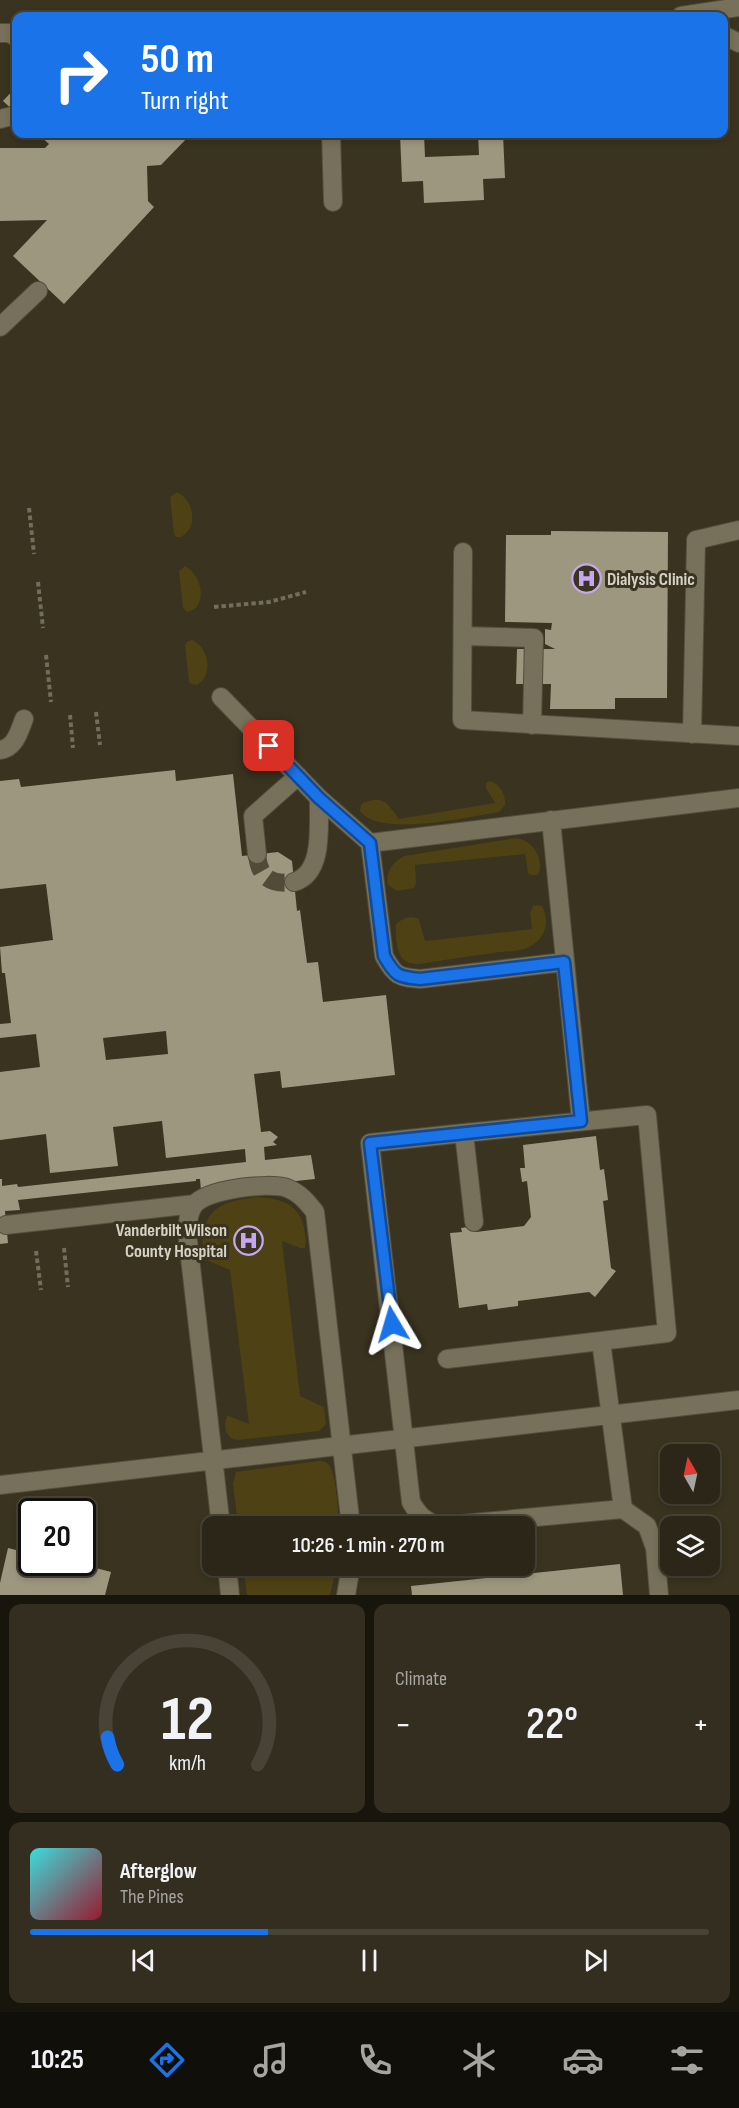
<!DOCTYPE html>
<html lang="en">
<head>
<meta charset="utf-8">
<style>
  :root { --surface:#2b2617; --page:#332e20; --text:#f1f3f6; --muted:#a6a5a1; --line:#474336; --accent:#1a73e8 }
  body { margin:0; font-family:"Sofia Sans Condensed",sans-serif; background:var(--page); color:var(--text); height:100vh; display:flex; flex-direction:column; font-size:22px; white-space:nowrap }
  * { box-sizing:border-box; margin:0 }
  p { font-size:20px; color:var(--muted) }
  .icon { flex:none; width:33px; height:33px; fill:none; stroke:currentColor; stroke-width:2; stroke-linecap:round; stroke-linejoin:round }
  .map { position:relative; height:1595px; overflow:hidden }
  .details { display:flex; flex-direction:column; gap:9px; padding:9px; background:#18150d; flex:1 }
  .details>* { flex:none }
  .top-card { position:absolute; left:12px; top:12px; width:716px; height:126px; border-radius:12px; box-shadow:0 3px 9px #0003,0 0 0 2px var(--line); background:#1a73e8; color:#fff; overflow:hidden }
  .needle { width:39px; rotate:351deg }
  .fabs { position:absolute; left:660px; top:1444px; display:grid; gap:12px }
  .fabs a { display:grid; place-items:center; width:60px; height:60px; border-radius:12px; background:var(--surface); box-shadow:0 3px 9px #0003,0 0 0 2px var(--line); font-size:30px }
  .speed { position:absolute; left:18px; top:1498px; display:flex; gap:12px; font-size:30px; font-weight:700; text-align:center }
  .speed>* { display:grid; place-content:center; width:78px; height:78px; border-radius:50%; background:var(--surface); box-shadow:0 3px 9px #0003,0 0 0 2px var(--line); line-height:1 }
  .speed .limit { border:3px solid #111; border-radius:9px; background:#fff; color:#111 }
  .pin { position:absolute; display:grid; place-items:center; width:51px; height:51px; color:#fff; margin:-26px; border-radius:12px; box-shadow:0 3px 9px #0006 }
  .me { position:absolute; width:66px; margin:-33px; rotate:353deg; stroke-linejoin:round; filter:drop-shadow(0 0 4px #0008) }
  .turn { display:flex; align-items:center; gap:21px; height:126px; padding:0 30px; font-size:27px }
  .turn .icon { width:78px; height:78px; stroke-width:2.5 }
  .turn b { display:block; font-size:42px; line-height:51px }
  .big { font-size:45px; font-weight:600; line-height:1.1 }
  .details .card { flex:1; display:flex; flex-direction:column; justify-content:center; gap:9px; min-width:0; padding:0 21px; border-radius:12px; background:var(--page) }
  .details .dial { align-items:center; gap:0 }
  .dial svg { height:156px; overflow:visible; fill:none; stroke:var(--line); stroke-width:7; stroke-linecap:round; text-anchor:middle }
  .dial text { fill:var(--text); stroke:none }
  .song { display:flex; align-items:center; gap:18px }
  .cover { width:72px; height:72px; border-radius:9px; background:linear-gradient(135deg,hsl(180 70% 55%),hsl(350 70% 35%)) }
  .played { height:6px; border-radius:3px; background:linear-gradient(90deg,var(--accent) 35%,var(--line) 35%) }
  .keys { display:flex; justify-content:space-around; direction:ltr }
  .heat { display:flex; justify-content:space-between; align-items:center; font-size:33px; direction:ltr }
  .details .tiles { flex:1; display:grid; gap:9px; grid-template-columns:1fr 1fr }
  .card:last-child { grid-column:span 2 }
  .trip { position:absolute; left:202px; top:1516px; width:333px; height:60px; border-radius:12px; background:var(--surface); box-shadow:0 3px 9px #0003,0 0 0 2px var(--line); font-weight:600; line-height:60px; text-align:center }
  .tab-bar { display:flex; height:96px; justify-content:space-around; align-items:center; background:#110f09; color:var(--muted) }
  .tab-bar .icon { width:42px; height:42px }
  .tab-bar .current { color:var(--accent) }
  .tab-bar b { font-size:27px; color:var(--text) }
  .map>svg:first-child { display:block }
  .green { fill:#4e4114 }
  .building { fill:#9e9780; fill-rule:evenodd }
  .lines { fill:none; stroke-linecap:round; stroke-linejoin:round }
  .minor-tunnel { stroke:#514b38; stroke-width:18; stroke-dasharray:18 9; stroke-linecap:butt }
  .minor-casing { stroke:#534e3c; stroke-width:20 }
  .path { stroke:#736d5c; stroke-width:4; stroke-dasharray:4.5 3; stroke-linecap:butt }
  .minor { stroke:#77705a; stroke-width:18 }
  .route-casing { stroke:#114b97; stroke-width:15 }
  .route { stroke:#1a73e8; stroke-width:10 }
  .labels { text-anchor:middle; stroke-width:6; stroke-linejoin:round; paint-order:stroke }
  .poi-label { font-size:18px; font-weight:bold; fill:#d6d2c6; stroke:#39331f; text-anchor:start }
</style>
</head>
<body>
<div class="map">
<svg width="739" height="1595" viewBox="0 0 739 1595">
  <rect width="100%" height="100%" fill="#39331f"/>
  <path class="green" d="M177,492c17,8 22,35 4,45h-5l-2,-3 -4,-37z
    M185,566c17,8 24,42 2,46l-4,-4 -4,-37z
    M192,640c17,7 22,35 5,45l-6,-1 -2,-2 -4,-37 2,-3z
    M490,781c10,3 16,14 15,24l-6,7c-31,5 -119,26 -139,-1l1,-7c23,-10 26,-1 38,15l96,-16 -9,-15v-5z
    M516,838c17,2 29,21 22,37h-8l-2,-2 -3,-19 -110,11 1,18 -2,5 -17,3 -9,-6c-3,-13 4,-22 16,-29z
    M537,905l5,1c8,15 4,31 -11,40 -10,6 -25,5 -37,7 -25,3 -50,7 -74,11 -5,0 -11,0 -15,-3 -9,-6 -10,-27 -9,-37 7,-6 14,-9 23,-5l6,22 107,-12 -2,-16 3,-7z
    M259,1197c23,2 40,7 45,31 1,7 3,13 1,20h-5l-18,-7 18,155 24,11 2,17 -7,7 -81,9c-13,-1 -15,-14 -11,-24h2l20,8 -19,-154 -24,-10c-3,-7 -4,-16 -3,-24 3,-32 29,-36 56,-39z
    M319,1461c4,0 6,0 9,3 9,8 10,50 11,63h-101l-5,-44 3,-11z
    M243,1566h94l-7,29h-83z"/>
  <path class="building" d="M16,87v26l-13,-12z
    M38,134h153l-30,31 -14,1 1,35 6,6 -90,97 -51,-48 34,-36 -47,1v-73h45l4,-4z
    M400,134h24l1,23 54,-2 -1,-21h25l2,44 -22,1 1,21 -60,3 -1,-22 -21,1z
    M551,531l117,1 -1,166h-52v11h-65l1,-25h-35l1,-35h38l-10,-5v-15l6,1 1,-7 -47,-1 1,-87h45z
    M175,770l1,11 57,-7 9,82 36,-4 14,9 5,50 3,-1 7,53 11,-1 5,40 63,-7 9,80 -113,13 -2,-17 -26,3 7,58 9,-1 8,6 -5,5 4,3 -13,2 1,13 46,-5 4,24 -114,12 -1,-12h-4v2l-178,19 2,10 -15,1 3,32 -8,1v-65h2v7l15,-2 1,3 228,-25 -1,-13 -79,9 -4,-37 -49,6 5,39 -68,7 -4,-39 -46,6v-68l40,-5 -4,-33 -36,4v-14l11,-1 -6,-50h-3l-2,-26 53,-7 -7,-56 -46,5v-108l19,-2 2,8zM166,1031l2,23 -62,6 -3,-22z
    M596,1136l4,34 4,-1 4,31 -5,1 8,67 5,3 -21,26 -6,-5 -71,9v5l-30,4 -1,-6 -28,4 -9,-75 12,-1 -1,-4 14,-2 1,6 48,-6 7,-9 -4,-36 -5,1 -2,-14h5l-2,-23z
    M8,1548l24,6v9h45l34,9 -6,23h-105v-12z
    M620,1564l3,31h-211l-1,-9z"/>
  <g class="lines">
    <path class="minor-tunnel" d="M257,854c2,24 14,31 37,28"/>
    <defs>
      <path id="minor" d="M681,16l58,-9
        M0,33h9l7,4
        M723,35l16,8
        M0,119l16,-4
        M331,134l2,68
        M0,327l38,-36
        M463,552l-1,168 277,16
        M463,636l71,2 -2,87
        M221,697l98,101 51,45 369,-45
        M692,734l4,-194 43,-10
        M0,750c15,-2 19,-18 24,-31
        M551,820l30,301
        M370,843l14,113c11,20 14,21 36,23l144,-17
        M257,854l-4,-38 45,-40
        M294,882c31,-9 24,-58 25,-84
        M464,1133l183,-18 20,218 -66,8 22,168 24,17 8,22 4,47
        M474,1222l-10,-89 -94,10 41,359c8,14 14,19 28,24l184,-17
        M6,1225l189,-21
        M447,1359l154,-18
        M0,1485l739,-85
        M221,1527l-34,-295c1,-9 1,-19 7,-27 12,-16 75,-23 93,-17 13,5 20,14 28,24l36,315
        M227,1566l3,29
        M346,1595l5,-29"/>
    </defs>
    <use href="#minor" class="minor-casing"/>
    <path class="path" d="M29,508l5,46
      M38,582l5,46
      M214,607l55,-5 37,-10
      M46,655l5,47
      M96,712l4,33
      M70,715l3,33
      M64,1248l4,39
      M36,1251l5,39"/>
    <use href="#minor" class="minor"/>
  </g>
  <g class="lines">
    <defs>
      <path id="route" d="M269,746l50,52 51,45 14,113c11,20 14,21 36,23l144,-17 17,159 -211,22 22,181"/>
    </defs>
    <use href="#route" class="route-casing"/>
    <use href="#route" class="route"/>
  </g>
  <defs>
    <symbol id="hospital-ring" viewBox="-11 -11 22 22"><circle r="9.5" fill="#39331f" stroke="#c5a7f1" stroke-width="1.5"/><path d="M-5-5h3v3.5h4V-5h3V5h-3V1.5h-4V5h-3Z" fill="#c5a7f1"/></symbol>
  </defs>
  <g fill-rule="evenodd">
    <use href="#hospital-ring" x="570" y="562" width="33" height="33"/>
    <use href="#hospital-ring" x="232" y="1224" width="33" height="33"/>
  </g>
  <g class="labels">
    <g class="poi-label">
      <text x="607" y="585">Dialysis Clinic</text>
      <text x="227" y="1236" text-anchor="end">Vanderbilt Wilson<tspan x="227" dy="21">County Hospital</tspan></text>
    </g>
  </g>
</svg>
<div class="fabs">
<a><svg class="needle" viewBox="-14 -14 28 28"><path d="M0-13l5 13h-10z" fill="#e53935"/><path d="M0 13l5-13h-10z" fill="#a6a5a1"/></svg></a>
<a><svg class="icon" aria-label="layers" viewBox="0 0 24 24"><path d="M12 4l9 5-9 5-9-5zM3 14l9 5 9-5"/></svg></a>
</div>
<div class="speed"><div class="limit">20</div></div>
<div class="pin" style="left:269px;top:746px;background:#d93025"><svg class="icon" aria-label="arrive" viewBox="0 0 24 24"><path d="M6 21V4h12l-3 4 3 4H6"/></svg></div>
<svg class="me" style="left:392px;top:1324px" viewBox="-20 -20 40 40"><path d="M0-17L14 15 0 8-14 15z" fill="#1a73e8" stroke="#fff" stroke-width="4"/></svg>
<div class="trip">10:26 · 1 min · 270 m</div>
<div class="top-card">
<div class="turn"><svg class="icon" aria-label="right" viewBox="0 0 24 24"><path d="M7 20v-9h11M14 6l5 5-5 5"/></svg><div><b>50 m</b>Turn right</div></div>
</div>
</div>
<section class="details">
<div class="tiles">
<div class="card dial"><svg viewBox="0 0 100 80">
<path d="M14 69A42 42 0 1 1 86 69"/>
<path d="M14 69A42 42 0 0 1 9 55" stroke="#1a73e8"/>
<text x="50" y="56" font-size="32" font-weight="700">12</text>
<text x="50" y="72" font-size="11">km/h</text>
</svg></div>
<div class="card"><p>Climate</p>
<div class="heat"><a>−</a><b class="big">22°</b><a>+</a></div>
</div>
<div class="card">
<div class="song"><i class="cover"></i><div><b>Afterglow</b><p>The Pines</p></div></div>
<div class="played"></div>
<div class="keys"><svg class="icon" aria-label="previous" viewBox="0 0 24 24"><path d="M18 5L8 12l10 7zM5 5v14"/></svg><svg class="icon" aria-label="pause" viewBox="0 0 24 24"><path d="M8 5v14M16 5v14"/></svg><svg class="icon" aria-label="next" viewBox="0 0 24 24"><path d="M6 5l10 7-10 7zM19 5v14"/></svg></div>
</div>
</div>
</section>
<nav class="tab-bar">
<b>10:25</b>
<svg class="icon current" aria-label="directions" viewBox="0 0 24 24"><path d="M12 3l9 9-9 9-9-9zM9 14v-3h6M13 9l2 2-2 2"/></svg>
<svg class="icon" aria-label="music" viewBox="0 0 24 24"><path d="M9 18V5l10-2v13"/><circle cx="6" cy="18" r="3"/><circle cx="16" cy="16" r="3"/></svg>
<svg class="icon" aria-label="phone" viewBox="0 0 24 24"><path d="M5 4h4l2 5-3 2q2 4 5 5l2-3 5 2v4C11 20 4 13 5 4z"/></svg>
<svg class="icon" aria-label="climate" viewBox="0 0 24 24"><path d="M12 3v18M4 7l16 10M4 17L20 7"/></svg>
<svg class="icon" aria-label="car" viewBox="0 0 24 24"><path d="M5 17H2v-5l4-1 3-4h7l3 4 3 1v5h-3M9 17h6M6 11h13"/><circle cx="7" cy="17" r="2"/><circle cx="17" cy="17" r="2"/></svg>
<svg class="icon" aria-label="filters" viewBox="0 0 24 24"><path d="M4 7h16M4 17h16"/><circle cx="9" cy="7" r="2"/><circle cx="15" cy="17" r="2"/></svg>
</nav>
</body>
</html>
